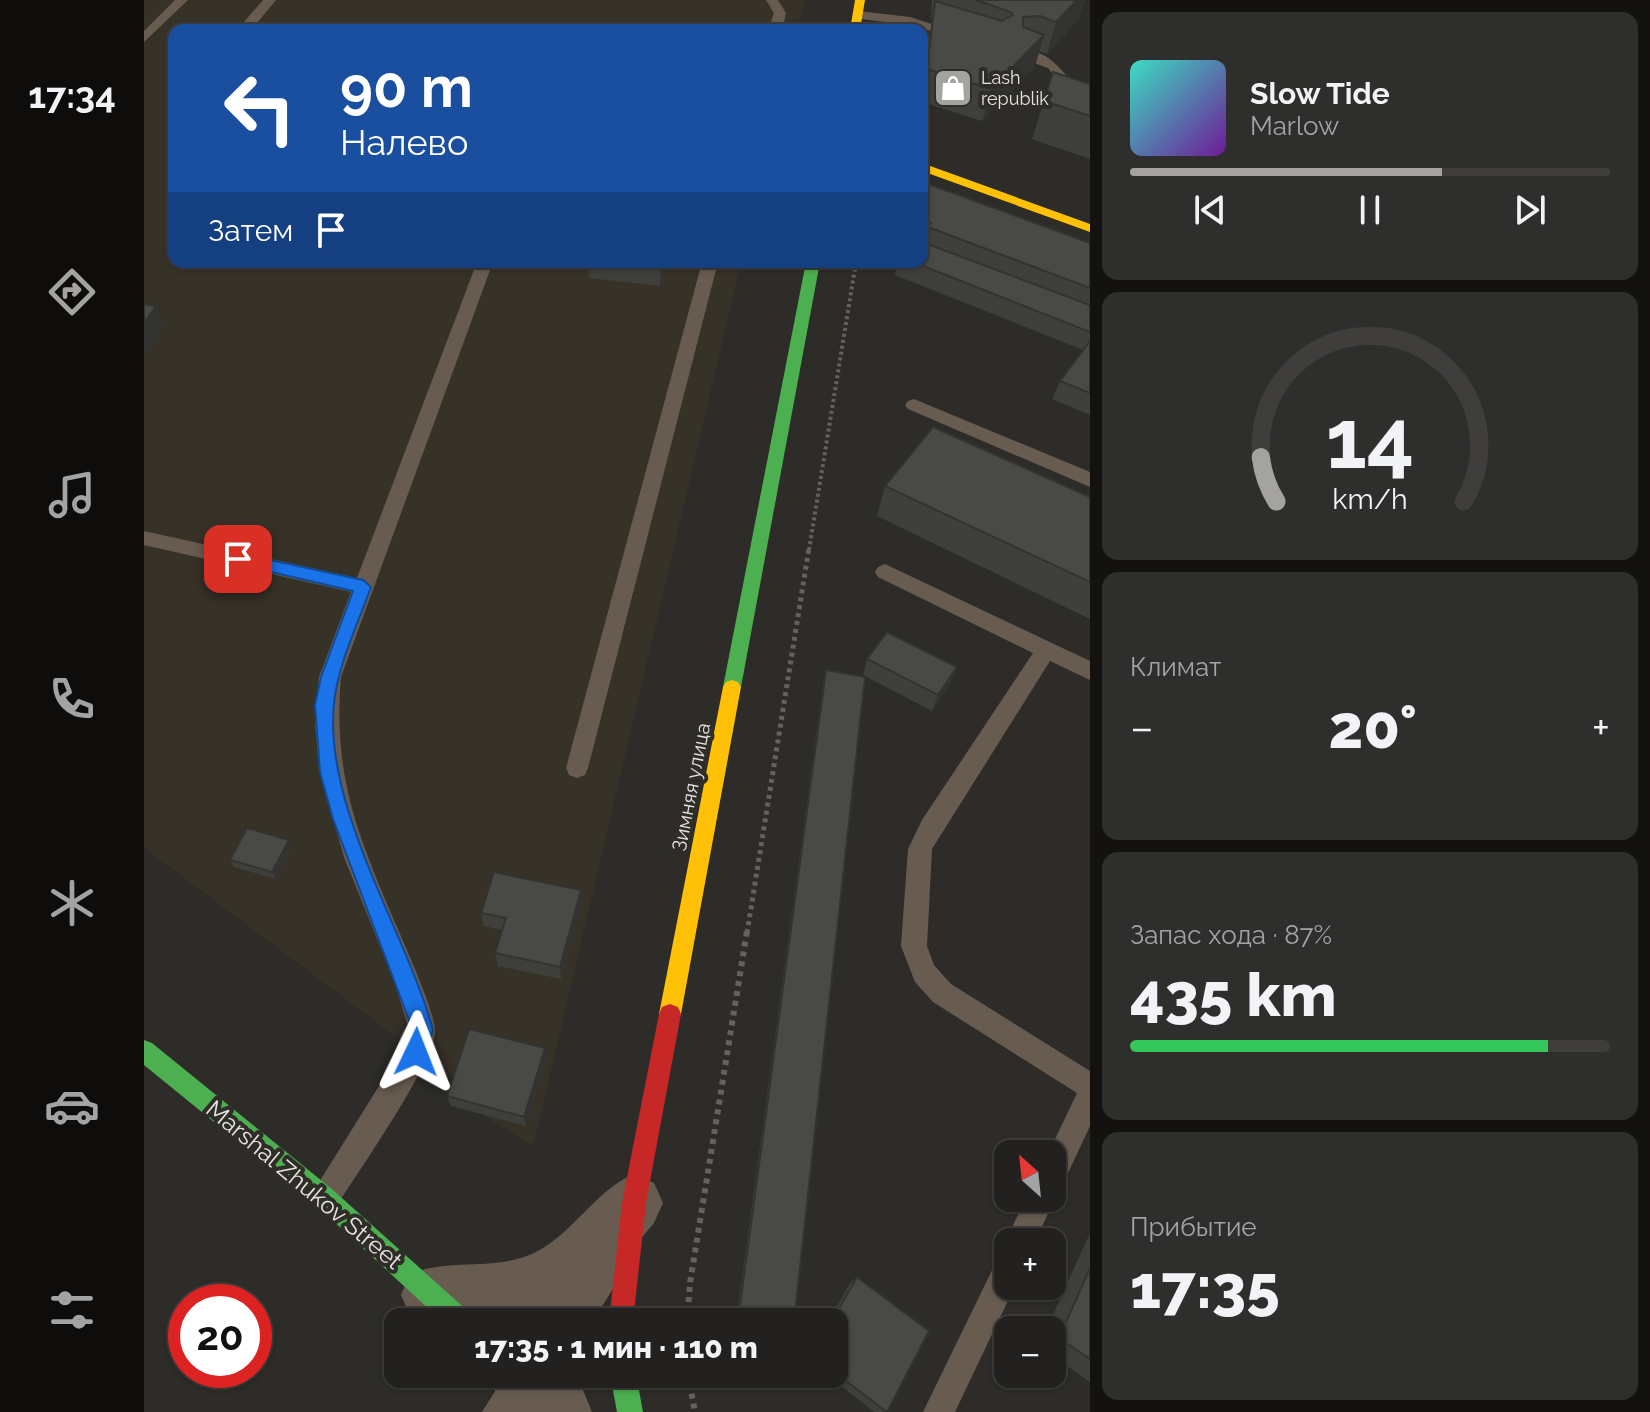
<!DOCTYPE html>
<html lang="ru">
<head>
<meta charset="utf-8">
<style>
  :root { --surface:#22211f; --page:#2e2e2c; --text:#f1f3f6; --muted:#a2a3a4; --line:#3f3e3d; --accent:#a5a39f }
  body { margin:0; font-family:Raleway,sans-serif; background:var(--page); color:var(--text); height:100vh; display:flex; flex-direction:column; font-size:30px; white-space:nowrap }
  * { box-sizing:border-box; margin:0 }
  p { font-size:26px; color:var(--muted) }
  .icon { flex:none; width:44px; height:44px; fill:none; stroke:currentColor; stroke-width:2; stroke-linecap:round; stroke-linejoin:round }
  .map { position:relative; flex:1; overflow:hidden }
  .sheet { display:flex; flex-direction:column; gap:12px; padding:12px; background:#131211; width:560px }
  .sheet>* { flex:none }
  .guide { position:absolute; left:24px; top:24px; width:760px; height:244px; border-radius:16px; box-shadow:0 2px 6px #0004,0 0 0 2px var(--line); background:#1a4fa0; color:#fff; overflow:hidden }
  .needle { width:52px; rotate:333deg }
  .tools { position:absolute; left:850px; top:1140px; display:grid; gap:16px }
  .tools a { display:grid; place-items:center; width:72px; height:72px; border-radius:16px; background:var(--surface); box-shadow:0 2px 6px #0004,0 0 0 2px var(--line); font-size:40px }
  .speed { position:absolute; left:24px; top:1284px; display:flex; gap:16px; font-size:40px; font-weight:700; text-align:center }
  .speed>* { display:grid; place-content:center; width:104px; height:104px; border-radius:50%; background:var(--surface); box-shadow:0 2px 6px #0004,0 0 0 2px var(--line); line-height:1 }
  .speed .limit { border:12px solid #d22; background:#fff; color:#111 }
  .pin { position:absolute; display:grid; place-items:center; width:68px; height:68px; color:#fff; margin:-34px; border-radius:16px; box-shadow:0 4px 12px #0006 }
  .me { position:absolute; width:88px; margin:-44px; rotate:2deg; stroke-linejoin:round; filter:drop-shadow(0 0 6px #0008) }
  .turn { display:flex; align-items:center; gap:28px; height:168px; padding:0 40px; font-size:36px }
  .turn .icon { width:104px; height:104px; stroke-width:2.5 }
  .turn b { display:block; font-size:56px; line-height:68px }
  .then { display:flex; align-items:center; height:76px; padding:0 40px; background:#0003; gap:16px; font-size:30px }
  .big { font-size:60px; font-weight:800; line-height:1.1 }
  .sheet .widget { flex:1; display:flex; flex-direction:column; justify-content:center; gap:12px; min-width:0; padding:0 28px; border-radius:16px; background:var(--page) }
  .sheet .dial { align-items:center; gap:0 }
  .dial svg { height:208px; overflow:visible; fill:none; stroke:var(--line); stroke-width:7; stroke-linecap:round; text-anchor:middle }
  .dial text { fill:var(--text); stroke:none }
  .song { display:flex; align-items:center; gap:24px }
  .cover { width:96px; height:96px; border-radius:12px; background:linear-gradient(135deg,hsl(170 70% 55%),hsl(280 70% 35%)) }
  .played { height:8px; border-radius:4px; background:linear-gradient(90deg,var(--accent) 65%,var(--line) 65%) }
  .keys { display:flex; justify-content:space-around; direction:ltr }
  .heat { display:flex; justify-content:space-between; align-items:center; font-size:44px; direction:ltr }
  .charge { height:12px; border-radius:6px; background:linear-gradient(90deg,#34c759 87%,var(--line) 0) }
  .trip { position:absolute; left:240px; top:1308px; width:464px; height:80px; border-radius:16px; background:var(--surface); box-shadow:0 2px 6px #0004,0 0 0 2px var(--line); font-weight:800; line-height:80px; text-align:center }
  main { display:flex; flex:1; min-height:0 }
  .tab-bar { display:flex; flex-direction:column; width:144px; justify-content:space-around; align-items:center; background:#0e0d0c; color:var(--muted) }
  .tab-bar .icon { width:56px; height:56px }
  .tab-bar .current { color:var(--accent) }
  .tab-bar b { font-size:36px; color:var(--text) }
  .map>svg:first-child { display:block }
  .built { fill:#373227 }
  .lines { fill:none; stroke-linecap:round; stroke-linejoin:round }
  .path-far2 { stroke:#686159; stroke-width:4; stroke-dasharray:3 3; stroke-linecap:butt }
  .path-far1 { stroke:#686159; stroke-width:5; stroke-dasharray:4 4; stroke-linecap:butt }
  .path { stroke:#686159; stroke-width:6; stroke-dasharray:5 5; stroke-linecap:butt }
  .lane { fill:#685c50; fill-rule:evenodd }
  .street { fill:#685c50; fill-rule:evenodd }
  .fast { fill:#4caf50; fill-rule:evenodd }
  .slow { fill:#ffc107; fill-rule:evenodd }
  .jam { fill:#c62828; fill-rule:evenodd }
  .wall { fill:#3f3f3c }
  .shaded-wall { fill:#333331 }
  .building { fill:#494946; stroke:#333331; stroke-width:2 }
  .route { fill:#1a73e8; stroke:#114b97; stroke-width:2 }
  .labels { text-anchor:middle; stroke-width:8; stroke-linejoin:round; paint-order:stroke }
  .far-poi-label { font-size:18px; fill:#e5e3df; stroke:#2f2d27; text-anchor:start }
  .street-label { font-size:20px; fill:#e5e3df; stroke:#2f2d27 }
  .near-street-label { font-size:24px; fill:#e5e3df; stroke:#2f2d27 }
</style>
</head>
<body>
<main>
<nav class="tab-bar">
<b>17:34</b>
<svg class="icon current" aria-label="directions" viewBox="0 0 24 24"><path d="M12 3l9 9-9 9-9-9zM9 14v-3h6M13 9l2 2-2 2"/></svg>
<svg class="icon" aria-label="music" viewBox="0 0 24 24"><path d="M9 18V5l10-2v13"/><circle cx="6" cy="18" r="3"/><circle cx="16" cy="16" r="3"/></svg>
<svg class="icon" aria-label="phone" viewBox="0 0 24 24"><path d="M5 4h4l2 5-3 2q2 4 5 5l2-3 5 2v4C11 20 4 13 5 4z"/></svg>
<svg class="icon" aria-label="climate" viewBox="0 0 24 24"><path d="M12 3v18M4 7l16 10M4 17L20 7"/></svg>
<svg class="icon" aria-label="car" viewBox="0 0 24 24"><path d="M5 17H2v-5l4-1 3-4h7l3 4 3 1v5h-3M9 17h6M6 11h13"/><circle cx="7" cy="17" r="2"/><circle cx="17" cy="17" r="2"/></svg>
<svg class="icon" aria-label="filters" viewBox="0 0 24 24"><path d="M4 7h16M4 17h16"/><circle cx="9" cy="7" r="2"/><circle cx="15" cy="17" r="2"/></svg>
</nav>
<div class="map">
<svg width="946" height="1412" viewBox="0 0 946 1412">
  <rect width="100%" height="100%" fill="#2d2c29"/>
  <path class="built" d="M0,0h661l-8,30h-623v232h567l-207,881 -5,1 -49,-31 -22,-30 -314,-235z"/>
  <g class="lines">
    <path class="path-far2" d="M665,550l47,-288"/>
    <path class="path-far1" d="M603,933l62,-385"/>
    <path class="path" d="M543,1322l3,-39 57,-352
      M544,1374l7,38"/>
    <path class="lane" d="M31,0h13l-44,42v-11z
      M119,0h13l-25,30h-14z
      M622,0h12l8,13 -4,17h-14l6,-17z
      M714,11l52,6 56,18 -7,4 -50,-14 -56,-7v-6z
      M873,51c40,-5 47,33 73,45v9l-20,-8 -22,-29 -31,-11z
      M333,262h16l-152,415c-8,96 15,154 52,241 9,21 43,95 42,114 -3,35 -77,140 -99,175l-10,4 -10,-4 -4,-10 4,-10 88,-141 5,-16 -13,-44 -52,-129 -25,-88 -4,-45 4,-47 32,-85 -207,-47v-14l213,47z
      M558,262h16l-130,506 -3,7 -8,3 -8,-3 -3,-7z
      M770,399l176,73v15l-182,-78 -3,-4 3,-4z
      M741,564l205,97v19l-40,-19 -118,188 -5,97 7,19 17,19 139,87v55l-28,60 -10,4v-36h-4l29,-61 -144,-91 -18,-20 -14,-36 7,-97 14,-29 111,-167 -155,-76 -3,-5 3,-5z
      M908,1190l3,8 -20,44h-27v6l-3,-6 21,-44h26z
      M864,1253v33h7l-60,126h-32l75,-154z
      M362,1374h27l2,6 -18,32h-35z"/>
    <path class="street" d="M490,1174l20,9 9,20 -9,20 -21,25 -8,22 -33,52h-65l3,-9c-31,11 -90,16 -120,3l-9,-21 9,-21c38,-16 83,-3 122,-20 41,-19 62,-63 102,-80z
      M344,1374h77l18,16 9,22h-77l-18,-16z"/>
    <path class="fast" d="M662,262h14l-79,425 -3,5h-12l-3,-5z
      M0,1040l8,3 181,147 137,123 3,9h-30l-126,-116 -173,-141z
      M466,1374h26l7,38h-26z"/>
    <path class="slow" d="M711,0h10l-5,30h-10z
      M778,163l168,61v8l-168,-61z
      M588,680l6,2 3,5 -60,327 -3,7 -8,3 -8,-3 -3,-7 64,-327 3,-5z"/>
    <path class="jam" d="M526,1004l8,3 3,7 -35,189 -13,119h-24l13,-119 37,-189 3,-7z"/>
  </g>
  <path class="wall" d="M788,0h153l-6,19 -32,35 -8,-3 -4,15 -53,55 -60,-19v-14l10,-69h-1z
    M946,84v75l-58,-20 12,-38z
    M778,187l168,56v172l-38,-16 8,-18 23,-31 -188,-75 2,-13h25z
    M445,262h78l-7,24 -71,-8z
    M741,486l205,11v122l-213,-103z
    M723,659l90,8 -7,16 -18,28 -69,-36z
    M682,670l-32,652h-58l88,-644z
    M148,847l-16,32 -42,-12 -4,-7z
    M437,890l1,13 -21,76 -63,-13 -3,-13 7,-23 -18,-4 -3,-13z
    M402,1059l-20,67 -75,-20 -4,-10z
    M946,1233v149l-38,-27v-25h-6z
    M713,1277l30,135h-13l-48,-38h8v-52h-6l22,-39z"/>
  <path class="shaded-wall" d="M933,0h8l-6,19 -32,35 9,-32z
    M900,35l-9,31 -53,55 9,-32z
    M519,262h4l-7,24 1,-18z
    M12,306l8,21 -20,29v-33z
    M813,667l-7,16 -18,28 6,-16z
    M145,840l3,7 -16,32 -4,-7z
    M437,890l1,13 -21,76 -1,-12z
    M401,1048l1,11 -20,67 -2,-9z"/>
  <path class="building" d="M832,0h101l-21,22 -16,-6 -17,1v10l21,8 -53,54 -64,-20 8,-68 67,20 11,-6 -2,-3z
    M909,72l37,12v32l-46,-15z
    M782,183l164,60v45l-162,-61 3,-4 -9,-4v-32z
    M779,231l2,12 165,62v27l-177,-70h9v-29z
    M464,262h55l-2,6z
    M0,304l12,2 -12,17z
    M946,341v52l-30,-12z
    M789,427l157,70v85l-205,-96z
    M743,632l70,35 -19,28 -71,-36z
    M682,670l39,7 -71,645h-48l-8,-2z
    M103,828l42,12 -17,32 -42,-12z
    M350,872l87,18 -21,77 -65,-14 11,-35 -25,-5z
    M325,1029l76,19 -21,69 -77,-21z
    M946,1268v91l-31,-21z
    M713,1277l72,54 -42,81 -53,-40v-50h-3z"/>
  <path class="route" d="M94,553l125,27 8,7c-13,37 -33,77 -37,116 -11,105 72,228 99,327l-9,29 -8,3 -8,-3c-5,-13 4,-25 1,-39l-76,-201 -13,-47 -5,-67 6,-28 32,-86 -121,-28 -3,-4 3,-5z"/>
  <defs>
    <symbol id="shop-square" viewBox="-11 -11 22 22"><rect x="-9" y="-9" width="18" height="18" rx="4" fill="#a5a39f" stroke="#2f2d27"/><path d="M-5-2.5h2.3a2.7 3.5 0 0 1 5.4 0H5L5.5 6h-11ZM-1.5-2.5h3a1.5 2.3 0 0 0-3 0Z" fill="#fff"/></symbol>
  </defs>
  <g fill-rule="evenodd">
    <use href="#shop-square" x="787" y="66" width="44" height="44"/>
  </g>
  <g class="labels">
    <g class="far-poi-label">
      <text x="837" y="84">Lash<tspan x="837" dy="21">republik</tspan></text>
    </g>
    <g class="street-label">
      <text transform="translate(547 787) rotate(-79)" y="7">Зимняя улица</text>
    </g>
    <g class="near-street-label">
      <text transform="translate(160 1185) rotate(40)" y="8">Marshal Zhukov Street</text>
    </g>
  </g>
</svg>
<div class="tools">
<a><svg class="needle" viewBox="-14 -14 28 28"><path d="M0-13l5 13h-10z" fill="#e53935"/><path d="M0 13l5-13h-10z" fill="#a2a3a4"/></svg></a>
<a>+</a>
<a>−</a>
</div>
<div class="speed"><div class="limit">20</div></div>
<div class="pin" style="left:94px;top:559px;background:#d93025"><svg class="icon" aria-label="arrive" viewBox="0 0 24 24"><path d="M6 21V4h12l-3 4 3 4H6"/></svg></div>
<svg class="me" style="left:272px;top:1052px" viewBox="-20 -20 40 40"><path d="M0-17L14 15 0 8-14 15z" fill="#1a73e8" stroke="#fff" stroke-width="4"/></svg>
<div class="trip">17:35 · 1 мин · 110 m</div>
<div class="guide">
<div class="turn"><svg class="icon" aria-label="left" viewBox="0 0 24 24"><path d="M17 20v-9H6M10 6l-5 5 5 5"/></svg><div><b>90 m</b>Налево</div></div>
<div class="then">Затем<svg class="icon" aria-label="arrive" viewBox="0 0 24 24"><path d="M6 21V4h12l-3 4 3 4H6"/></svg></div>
</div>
</div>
<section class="sheet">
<div class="widget">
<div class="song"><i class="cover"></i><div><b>Slow Tide</b><p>Marlow</p></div></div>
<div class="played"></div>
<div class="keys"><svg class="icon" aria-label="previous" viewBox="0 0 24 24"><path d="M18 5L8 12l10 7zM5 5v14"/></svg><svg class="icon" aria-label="pause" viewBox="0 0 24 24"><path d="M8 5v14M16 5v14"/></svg><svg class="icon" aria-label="next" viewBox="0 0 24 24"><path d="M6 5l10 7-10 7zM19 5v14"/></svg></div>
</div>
<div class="widget dial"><svg viewBox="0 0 100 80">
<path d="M14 69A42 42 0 1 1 86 69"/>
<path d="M14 69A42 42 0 0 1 8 52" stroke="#a5a39f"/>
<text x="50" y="56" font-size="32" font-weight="700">14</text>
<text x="50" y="72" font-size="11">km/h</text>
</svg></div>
<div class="widget"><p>Климат</p>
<div class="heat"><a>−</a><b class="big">20°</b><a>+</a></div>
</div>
<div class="widget"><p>Запас хода · 87%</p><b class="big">435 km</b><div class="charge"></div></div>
<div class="widget"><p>Прибытие</p><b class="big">17:35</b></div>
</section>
</main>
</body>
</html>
